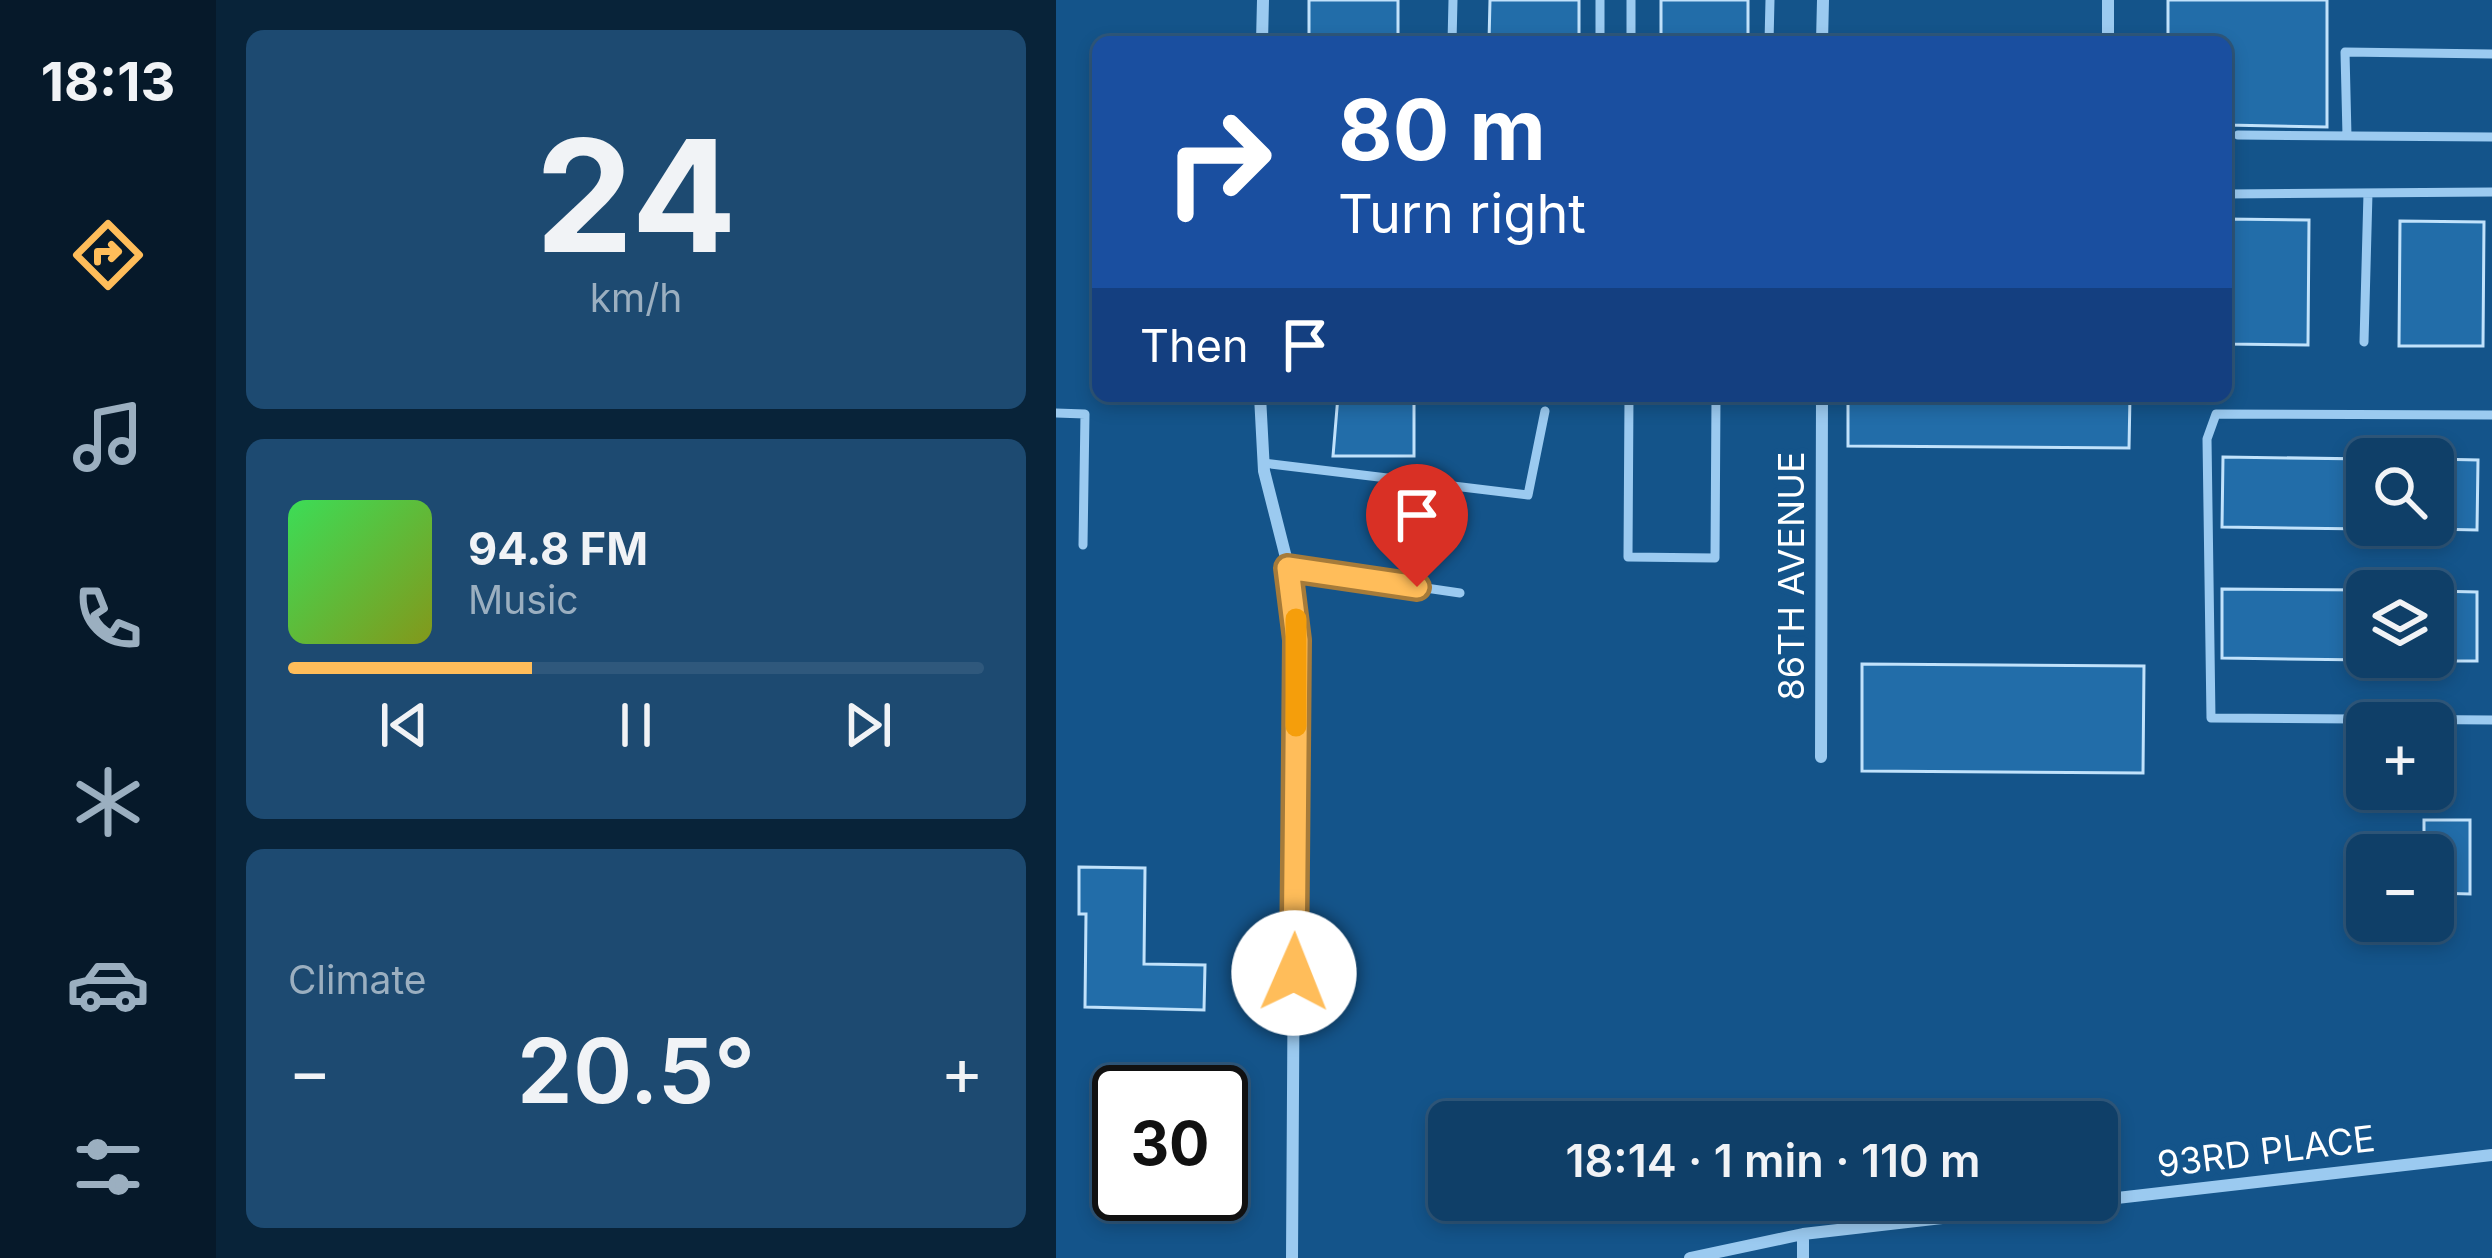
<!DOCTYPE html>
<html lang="en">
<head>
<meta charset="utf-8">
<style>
  :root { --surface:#0f3f68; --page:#1d4a71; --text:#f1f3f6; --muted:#9bafc0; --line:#2f587c; --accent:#ffbd5a }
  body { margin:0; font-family:Inter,sans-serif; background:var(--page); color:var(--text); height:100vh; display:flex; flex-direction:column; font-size:45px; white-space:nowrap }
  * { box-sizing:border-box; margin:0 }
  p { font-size:39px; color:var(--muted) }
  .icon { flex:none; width:66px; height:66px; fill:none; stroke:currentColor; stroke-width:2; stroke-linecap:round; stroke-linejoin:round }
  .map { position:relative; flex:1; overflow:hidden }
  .sheet { display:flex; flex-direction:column; gap:30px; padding:30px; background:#082339; width:840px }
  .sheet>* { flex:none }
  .hud { position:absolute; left:36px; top:36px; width:1140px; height:366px; border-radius:18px; box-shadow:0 6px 18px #0003,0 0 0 3px var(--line); background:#1a4fa0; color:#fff; overflow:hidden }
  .controls { position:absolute; left:1290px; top:438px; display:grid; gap:24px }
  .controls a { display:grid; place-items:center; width:108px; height:108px; border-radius:18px; background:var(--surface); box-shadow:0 6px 18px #0003,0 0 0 3px var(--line); font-size:60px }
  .speed { position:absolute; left:36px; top:1065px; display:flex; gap:24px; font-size:60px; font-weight:700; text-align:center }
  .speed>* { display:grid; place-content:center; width:156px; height:156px; border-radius:50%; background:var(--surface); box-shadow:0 6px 18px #0003,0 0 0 3px var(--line); line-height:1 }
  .speed .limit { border:6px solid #111; border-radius:18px; background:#fff; color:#111 }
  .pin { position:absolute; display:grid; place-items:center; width:102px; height:102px; color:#fff; margin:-123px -51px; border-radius:50% 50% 50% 0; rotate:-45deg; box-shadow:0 0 12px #0007 }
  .pin .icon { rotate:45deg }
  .me { position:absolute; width:132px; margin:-66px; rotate:1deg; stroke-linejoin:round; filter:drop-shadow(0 0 9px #0008) }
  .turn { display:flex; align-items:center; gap:42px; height:252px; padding:0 48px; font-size:54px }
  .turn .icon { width:156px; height:156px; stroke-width:2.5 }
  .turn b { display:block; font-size:84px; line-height:102px }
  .then { display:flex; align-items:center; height:114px; padding:0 48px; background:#0003; gap:24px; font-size:45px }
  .big { font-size:90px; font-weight:600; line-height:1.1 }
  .sheet .card { flex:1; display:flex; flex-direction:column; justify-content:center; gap:18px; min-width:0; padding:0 42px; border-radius:18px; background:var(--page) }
  .sheet .dial { align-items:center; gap:0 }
  .dial b { font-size:156px; line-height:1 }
  .song { display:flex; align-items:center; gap:36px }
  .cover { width:144px; height:144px; border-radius:18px; background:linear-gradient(135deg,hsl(130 70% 55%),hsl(70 70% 35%)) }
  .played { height:12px; border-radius:6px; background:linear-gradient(90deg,var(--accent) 35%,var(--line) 35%) }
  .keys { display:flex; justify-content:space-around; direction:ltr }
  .heat { display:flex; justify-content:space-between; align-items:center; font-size:66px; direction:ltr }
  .trip { position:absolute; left:372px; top:1101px; width:690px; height:120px; border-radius:18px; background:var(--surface); box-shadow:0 6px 18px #0003,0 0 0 3px var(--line); font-weight:600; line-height:120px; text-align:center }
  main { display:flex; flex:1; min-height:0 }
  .tab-bar { display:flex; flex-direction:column; width:216px; justify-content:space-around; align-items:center; background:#06192a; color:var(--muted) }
  .tab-bar .icon { width:84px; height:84px }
  .tab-bar .current { color:var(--accent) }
  .tab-bar b { font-size:54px; color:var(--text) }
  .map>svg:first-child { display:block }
  .building { fill:#226da9; stroke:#c1e2fb; stroke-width:3 }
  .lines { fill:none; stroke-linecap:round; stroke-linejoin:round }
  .service { stroke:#9bcaf0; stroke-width:9 }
  .minor { stroke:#9bcaf0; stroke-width:12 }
  .route-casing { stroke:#a67b3a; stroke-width:30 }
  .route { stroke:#ffbd5a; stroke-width:21 }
  .slow { stroke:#f59e0b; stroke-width:21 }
  .labels { text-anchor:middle; stroke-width:12; stroke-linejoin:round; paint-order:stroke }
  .street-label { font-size:36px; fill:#fff; stroke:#14548a }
</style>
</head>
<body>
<main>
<nav class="tab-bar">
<b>18:13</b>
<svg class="icon current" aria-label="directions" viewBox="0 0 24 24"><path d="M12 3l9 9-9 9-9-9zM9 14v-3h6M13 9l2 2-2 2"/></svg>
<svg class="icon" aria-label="music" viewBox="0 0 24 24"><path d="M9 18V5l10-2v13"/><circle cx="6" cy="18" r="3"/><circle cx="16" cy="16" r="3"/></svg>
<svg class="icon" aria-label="phone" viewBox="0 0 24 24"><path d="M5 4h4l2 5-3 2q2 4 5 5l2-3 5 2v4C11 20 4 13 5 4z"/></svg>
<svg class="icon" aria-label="climate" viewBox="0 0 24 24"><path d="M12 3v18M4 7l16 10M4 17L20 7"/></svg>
<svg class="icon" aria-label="car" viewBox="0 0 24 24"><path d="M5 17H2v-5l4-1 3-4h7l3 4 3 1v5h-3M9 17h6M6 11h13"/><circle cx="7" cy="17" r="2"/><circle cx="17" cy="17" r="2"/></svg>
<svg class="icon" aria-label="filters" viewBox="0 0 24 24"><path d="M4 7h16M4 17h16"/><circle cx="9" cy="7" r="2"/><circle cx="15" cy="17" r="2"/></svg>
</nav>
<section class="sheet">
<div class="card dial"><b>24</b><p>km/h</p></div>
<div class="card">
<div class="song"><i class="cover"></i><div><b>94.8 FM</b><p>Music</p></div></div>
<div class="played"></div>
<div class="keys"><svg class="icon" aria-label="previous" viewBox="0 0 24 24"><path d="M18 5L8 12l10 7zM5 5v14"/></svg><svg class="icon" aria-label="pause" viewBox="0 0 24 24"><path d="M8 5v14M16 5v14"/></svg><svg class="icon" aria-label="next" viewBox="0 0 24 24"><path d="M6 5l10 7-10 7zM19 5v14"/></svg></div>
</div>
<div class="card"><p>Climate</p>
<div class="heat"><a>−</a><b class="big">20.5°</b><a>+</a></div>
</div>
</section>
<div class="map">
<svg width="1436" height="1258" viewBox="0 0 1436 1258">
  <rect width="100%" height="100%" fill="#14548a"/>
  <path class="building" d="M253,0h89v42h-89z
    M434,0h89v42h-90z
    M605,0h87v42h-87z
    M1112,0h159v127l-101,-2v-83h-58z
    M1170,219l83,1 -1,125 -82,-1z
    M1344,221l84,1 -1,124h-84z
    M282,396h76v60h-81z
    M792,396h282l-1,52 -281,-2z
    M1167,457l144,2v70l-145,-2z
    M1377,459l45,1 -1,70 -44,-1z
    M1166,589l145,1v70l-145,-2z
    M1377,591l44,1v69h-44z
    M806,664l282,2 -1,107 -281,-2z
    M1368,820h46v74l-37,-1v-38h-9z
    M23,867l66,1 -1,96 61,1 -1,45 -119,-3 1,-93h-7z"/>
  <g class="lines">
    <path class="service" d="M544,0v42
      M396,42l1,-42
      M575,42v-42
      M713,42l1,-42
      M1182,135l254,2
      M1291,136l-2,-84 147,2
      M1170,194l266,-2
      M1308,342l4,-149
      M573,396l-1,161 87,1 1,-162
      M0,413l29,1 -2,131
      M1436,415l-276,-1 -9,25 4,279 281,2
      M207,463l265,32 17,-84
      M233,568l171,25"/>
    <path class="minor" d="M206,42l1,-42
      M766,42l1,-42
      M1052,42v-42
      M204,396l4,75 32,126 -4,661
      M765,757l1,-361
      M634,1258l113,-24 689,-79
      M747,1258v-24"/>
  </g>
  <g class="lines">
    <defs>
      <path id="route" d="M238,973l3,-333 -9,-72 129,19"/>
    </defs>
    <use href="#route" class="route-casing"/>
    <use href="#route" class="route"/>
    <path class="slow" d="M240,726v-107"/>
  </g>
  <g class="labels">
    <g class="street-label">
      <text transform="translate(735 576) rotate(-90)" y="13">86TH AVENUE</text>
      <text transform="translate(1210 1151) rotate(-7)" y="13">93RD PLACE</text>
    </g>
  </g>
</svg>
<div class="controls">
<a><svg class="icon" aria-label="search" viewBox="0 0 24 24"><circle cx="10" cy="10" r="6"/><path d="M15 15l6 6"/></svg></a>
<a><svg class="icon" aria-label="layers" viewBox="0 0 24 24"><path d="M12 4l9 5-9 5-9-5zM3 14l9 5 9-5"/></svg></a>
<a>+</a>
<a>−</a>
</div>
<div class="speed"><div class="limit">30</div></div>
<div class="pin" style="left:361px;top:587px;background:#d93025"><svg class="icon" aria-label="arrive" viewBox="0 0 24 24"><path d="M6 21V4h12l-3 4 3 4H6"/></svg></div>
<svg class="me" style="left:238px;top:973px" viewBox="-20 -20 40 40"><circle r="19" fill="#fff"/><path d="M0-13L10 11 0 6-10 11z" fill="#ffbd5a"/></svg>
<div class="trip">18:14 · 1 min · 110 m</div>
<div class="hud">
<div class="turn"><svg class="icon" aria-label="right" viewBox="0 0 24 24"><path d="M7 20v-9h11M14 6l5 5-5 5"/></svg><div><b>80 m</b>Turn right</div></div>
<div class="then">Then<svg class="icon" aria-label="arrive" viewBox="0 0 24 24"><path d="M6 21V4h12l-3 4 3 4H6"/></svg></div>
</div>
</div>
</main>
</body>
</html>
